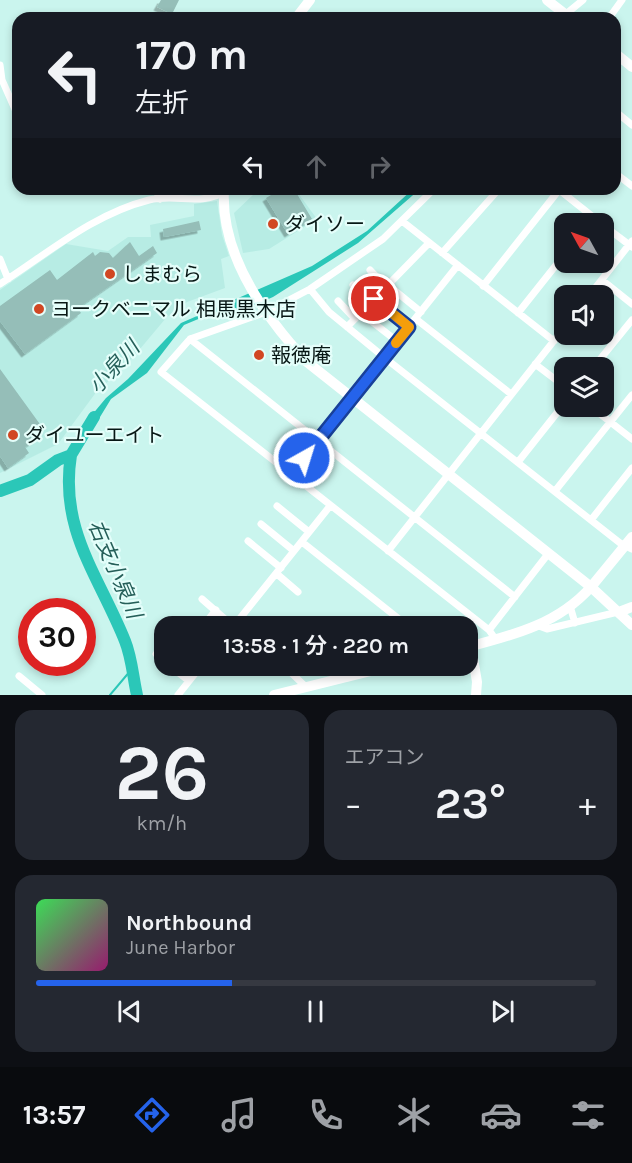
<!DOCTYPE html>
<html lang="ja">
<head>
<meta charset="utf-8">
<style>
  :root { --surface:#171b24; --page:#242831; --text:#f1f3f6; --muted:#9ea1a6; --line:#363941; --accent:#2563eb }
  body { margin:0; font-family:Karla,"Noto Sans JP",sans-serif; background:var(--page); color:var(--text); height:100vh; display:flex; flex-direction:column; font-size:22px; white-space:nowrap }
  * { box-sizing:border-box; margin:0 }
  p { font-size:20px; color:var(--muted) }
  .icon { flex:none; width:33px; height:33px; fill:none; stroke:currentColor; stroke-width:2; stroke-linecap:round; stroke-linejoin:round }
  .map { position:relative; height:695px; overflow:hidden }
  .panel { display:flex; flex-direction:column; gap:15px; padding:15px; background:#0d0f14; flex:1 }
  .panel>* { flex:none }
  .banner { position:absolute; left:12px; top:12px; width:609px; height:183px; border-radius:18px; box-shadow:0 3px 9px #0003; background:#171b24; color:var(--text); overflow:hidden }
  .needle { width:39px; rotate:310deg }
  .fabs { position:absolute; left:554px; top:213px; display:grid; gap:12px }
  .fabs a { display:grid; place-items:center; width:60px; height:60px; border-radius:12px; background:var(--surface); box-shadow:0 3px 9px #0003; font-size:30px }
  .speed { position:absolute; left:18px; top:598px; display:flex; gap:12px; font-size:30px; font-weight:700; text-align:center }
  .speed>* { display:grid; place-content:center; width:78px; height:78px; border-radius:50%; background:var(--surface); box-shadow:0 3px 9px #0003; line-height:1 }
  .speed .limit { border:9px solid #d22; background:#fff; color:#111 }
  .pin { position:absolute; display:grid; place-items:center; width:51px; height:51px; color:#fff; margin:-26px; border:3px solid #fff; border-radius:50%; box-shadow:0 2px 6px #0007 }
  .me { position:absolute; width:66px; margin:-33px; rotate:39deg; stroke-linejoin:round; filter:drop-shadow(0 0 4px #0008) }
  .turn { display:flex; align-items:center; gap:21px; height:126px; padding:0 24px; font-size:27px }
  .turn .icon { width:78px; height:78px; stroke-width:2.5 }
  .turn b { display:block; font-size:42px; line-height:51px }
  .lanes { display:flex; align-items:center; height:57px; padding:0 24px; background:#0003; justify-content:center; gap:30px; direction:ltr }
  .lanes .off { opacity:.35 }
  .big { font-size:45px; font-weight:600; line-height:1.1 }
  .panel .card { flex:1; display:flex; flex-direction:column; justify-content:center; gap:9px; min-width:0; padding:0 21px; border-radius:18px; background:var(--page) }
  .panel .dial { align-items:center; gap:0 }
  .dial b { font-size:78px; line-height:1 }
  .song { display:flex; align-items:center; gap:18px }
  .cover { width:72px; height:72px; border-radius:9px; background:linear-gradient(135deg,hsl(130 70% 55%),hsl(320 70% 35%)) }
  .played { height:6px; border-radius:3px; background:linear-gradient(90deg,var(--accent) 35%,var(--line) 35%) }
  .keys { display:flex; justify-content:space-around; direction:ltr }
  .heat { display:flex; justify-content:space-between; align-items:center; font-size:33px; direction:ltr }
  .panel .tiles { flex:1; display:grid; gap:15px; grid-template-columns:1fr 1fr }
  .card:last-child { grid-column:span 2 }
  .trip { position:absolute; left:154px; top:616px; width:324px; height:60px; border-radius:18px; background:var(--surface); box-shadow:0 3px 9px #0003; font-weight:600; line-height:60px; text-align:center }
  .tab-bar { display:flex; height:96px; justify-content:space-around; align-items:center; background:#090b0e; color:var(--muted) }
  .tab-bar .icon { width:42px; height:42px }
  .tab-bar .selected { color:var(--accent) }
  .tab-bar b { font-size:27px; color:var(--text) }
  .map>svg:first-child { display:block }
  .built { fill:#b7ece4 }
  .water { fill:#2bc7b8 }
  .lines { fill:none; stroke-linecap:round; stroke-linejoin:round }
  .stream { stroke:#2bc7b8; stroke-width:2 }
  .river { stroke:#2bc7b8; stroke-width:12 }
  .building { fill:#95beb8; filter:url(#shadow) }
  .street { stroke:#fff; stroke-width:7 }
  .secondary { stroke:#fff; stroke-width:10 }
  .route-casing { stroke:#184099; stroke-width:15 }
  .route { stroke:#2563eb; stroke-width:10 }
  .slow { stroke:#f59e0b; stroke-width:10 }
  .poi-dot { fill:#d14723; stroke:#e4fefa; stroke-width:2 }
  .labels { text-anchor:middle; stroke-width:4.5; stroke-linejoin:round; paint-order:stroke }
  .poi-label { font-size:20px; fill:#071715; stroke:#e4fefa; text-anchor:start }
  .water-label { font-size:21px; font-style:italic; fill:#255f59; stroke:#e4fefa }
</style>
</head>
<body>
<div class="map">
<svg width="632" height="695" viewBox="0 0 632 695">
  <defs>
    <filter id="shadow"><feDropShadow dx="-3.5" dy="3.5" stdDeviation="0" flood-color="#0004"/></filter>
  </defs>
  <rect width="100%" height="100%" fill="#caf5ee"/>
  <path class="built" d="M267,189h28l22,30 -48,30 -26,4 -9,-40 20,-19z
    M217,201l5,34 7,21 -8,3 4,29 -38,14 -21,16 -42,50 -27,23 -39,53 -58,29v-183l66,-46 42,7 20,-14h23l-1,-12 44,-9v-12z"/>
  <path class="water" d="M413,189h7l-62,54 -85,54 -35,15h-23l-31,13 -37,48 -36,26 -22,36 -7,-8 24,-29 22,-19 53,-56 131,-57 55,-35z"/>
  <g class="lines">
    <path class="stream" d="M110,695l21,-25"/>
    <path class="river" d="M71,455c-12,75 28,121 54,186 7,17 8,37 12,54
      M0,491l30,-11 28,-20 13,-5 23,-38"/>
  </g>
  <path class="building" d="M161,0h18l-7,14 -15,-7z
    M281,189h13l18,30 -24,15 -22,-36z
    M199,221l2,9 -37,7 -1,-8z
    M130,242l9,14 14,-10 4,7 -79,55 3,5 -56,41 -25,-33v-15l50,-36 7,10 36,-28 2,4 5,-4 9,1 4,5z
    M0,369l42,58 -12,9 4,5 -9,6 4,6 -21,15 -8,-12z"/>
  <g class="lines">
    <path class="street" d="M561,18l22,-18
      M609,18l13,-18
      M0,65l2,15 16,36
      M615,111l17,14
      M18,151v2
      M615,173l17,13
      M155,189l5,10
      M558,189l44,35
      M402,221l152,120
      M603,225l29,22
      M442,253l57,-64
      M0,259l8,20
      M458,265l-167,209 198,156 7,10
      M370,270l16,17
      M602,280l30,24
      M0,284c47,-30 93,-70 149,-84 31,-7 50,8 81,-11
      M353,285l18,18
      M388,285l33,27
      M483,286l76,-96
      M310,289l19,23 56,46 235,185 12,6
      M589,296l43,-55
      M374,299l35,28
      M338,301l17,18
      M361,313l37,29
      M518,313l46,-58
      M416,319l95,75
      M347,327l82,-84
      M190,339l325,258
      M535,364l29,22
      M593,368l39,-48
      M590,406l42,33
      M518,462l46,-58
      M291,474l-130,-102 29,-33 76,-27 44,-23 73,-50 51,-50
      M555,491l77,-96
      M277,506l32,26
      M591,520l41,-52
      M261,524l33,27
      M248,541l33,27
      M302,542l107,85
      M388,551l176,-223
      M277,574l21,18
      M202,599l32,28
      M570,606l5,17
      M539,626l8,3 71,-17
      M177,627h2
      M202,627l14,-17
      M233,627l97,-121
      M489,630l59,-76
      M165,642l-9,12 9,8
      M170,666l19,15
      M284,666l22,21
      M19,676l23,19
      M178,695l23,-29"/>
    <path class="secondary" d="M547,0l23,18
      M296,18l14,-18
      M615,53l17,14
      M224,189c-4,65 41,128 83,173l284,225 41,-50
      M619,612l13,-5
      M471,646l6,36 -1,13
      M468,647c46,-12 90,-23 123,-60l41,38
      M274,695l117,-29"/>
  </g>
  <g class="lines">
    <defs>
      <path id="route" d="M304,458l105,-131 -35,-28"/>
    </defs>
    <use href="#route" class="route-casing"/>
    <use href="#route" class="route"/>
    <path class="slow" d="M392,313l17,14 -13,16"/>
  </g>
  <g class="poi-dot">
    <circle cx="273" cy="224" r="6"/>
    <circle cx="110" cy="274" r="6"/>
    <circle cx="39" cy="309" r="6"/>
    <circle cx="259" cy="355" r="6"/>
    <circle cx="13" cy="435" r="6"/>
  </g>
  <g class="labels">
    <g class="poi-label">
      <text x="285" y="231">ダイソー</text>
      <text x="122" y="281">しまむら</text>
      <text x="51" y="316">ヨークベニマル 相馬黒木店</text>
      <text x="271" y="362">報徳庵</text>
      <text x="25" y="442">ダイユーエイト</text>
    </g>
    <g class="water-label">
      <text transform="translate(114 367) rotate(-47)" y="7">小泉川</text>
      <text transform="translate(115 569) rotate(67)" y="7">右支小泉川</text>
    </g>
  </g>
</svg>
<div class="fabs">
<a><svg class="needle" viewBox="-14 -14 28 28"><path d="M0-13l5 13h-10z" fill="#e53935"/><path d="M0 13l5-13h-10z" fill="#9ea1a6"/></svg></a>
<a><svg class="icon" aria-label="sound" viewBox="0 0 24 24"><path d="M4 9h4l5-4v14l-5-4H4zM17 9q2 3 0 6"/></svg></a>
<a><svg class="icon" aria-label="layers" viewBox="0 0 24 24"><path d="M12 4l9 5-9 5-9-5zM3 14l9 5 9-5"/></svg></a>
</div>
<div class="speed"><div class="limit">30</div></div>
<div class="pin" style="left:374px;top:299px;background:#d93025"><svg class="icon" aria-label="arrive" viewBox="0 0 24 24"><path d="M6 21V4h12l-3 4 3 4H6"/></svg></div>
<svg class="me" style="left:304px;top:458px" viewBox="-20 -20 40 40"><circle r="17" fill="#2563eb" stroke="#fff" stroke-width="3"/><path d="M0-11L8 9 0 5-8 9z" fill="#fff"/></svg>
<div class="trip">13:58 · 1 分 · 220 m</div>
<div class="banner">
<div class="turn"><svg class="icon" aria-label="left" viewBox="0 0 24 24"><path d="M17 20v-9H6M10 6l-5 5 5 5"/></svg><div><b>170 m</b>左折</div></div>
<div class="lanes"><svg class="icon" aria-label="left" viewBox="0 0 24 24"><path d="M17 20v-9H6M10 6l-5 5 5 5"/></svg><svg class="icon off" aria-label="ahead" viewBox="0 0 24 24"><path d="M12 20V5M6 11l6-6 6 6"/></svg><svg class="icon off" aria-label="right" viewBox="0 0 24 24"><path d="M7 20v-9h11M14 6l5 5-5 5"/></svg></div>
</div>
</div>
<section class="panel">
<div class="tiles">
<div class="card dial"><b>26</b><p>km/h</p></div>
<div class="card"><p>エアコン</p>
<div class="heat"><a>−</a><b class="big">23°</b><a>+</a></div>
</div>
<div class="card">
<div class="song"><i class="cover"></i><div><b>Northbound</b><p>June Harbor</p></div></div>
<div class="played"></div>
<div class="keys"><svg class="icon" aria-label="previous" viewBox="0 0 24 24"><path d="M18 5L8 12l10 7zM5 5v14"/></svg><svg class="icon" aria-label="pause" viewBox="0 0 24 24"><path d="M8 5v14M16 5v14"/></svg><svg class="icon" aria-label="next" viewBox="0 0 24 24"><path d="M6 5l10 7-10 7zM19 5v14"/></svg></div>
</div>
</div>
</section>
<nav class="tab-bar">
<b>13:57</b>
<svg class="icon selected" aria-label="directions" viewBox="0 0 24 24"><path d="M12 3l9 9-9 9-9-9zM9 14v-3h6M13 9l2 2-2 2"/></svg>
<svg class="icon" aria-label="music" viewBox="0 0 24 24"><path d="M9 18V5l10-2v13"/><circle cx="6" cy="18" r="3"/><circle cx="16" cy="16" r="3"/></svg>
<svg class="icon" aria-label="phone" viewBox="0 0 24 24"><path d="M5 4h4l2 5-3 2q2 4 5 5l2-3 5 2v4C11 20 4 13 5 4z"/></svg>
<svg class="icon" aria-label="climate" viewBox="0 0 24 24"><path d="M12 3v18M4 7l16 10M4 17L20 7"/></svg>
<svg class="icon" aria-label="car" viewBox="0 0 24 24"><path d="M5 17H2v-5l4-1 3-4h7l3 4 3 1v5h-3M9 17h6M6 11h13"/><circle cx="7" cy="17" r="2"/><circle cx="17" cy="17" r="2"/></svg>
<svg class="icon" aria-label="filters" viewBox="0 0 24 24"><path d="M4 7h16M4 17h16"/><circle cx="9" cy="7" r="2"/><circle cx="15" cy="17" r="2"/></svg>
</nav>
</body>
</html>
